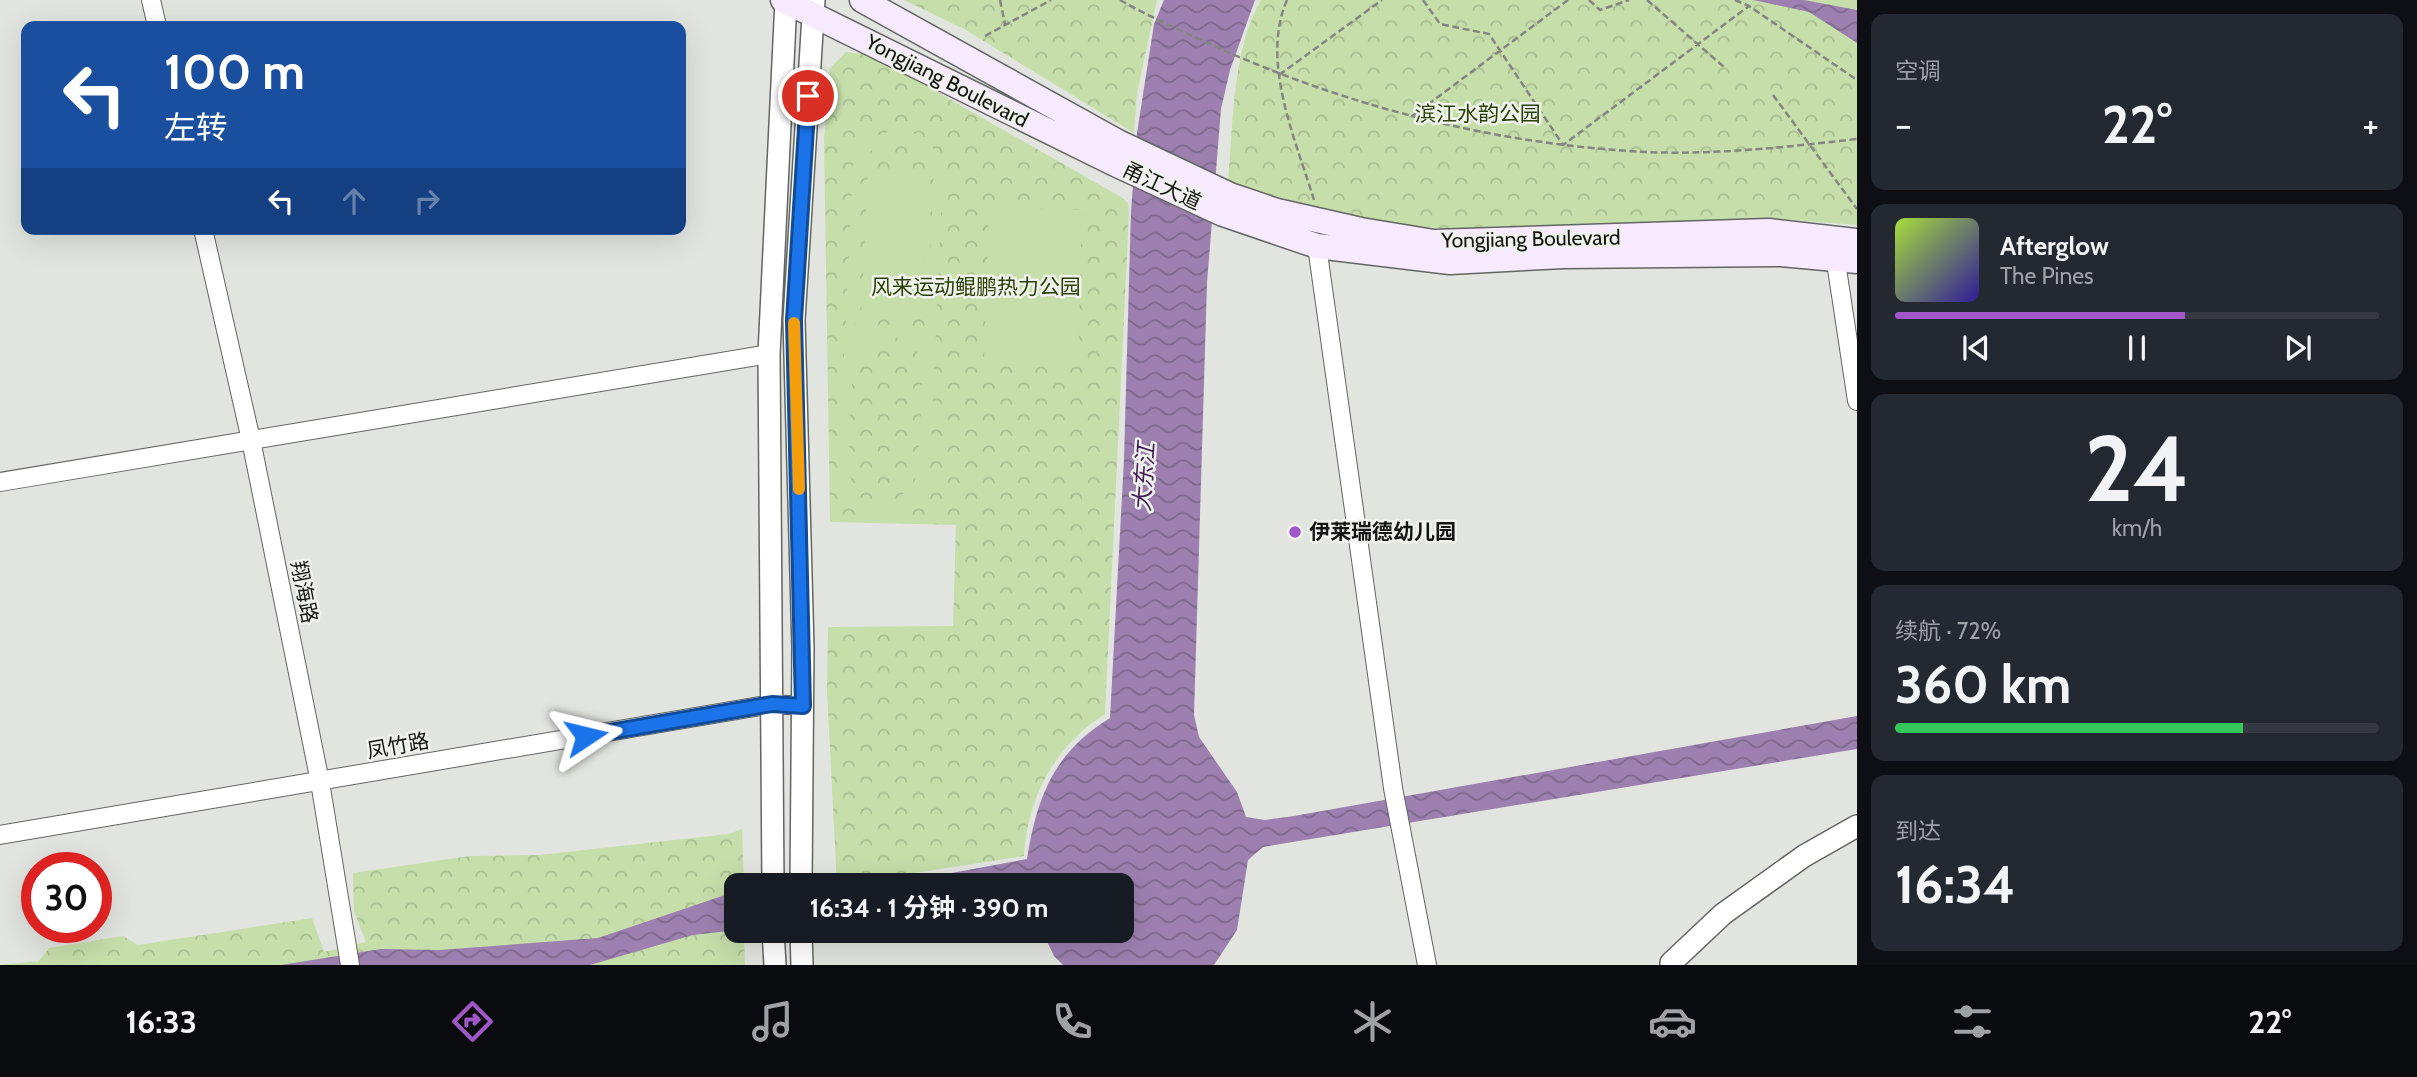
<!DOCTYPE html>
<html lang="zh">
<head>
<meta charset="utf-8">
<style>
  :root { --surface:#171b24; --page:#242831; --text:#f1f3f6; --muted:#9ea1a6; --line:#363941; --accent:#a257c9 }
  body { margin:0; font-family:Cabin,"Noto Sans SC",sans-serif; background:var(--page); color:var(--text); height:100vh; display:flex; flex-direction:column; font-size:26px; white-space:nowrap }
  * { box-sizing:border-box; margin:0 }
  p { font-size:23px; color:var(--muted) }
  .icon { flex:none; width:38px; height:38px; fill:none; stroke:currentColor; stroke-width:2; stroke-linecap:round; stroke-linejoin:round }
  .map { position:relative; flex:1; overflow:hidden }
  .sheet { display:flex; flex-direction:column; gap:14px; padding:14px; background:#0d0f14; width:560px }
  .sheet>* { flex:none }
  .top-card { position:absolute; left:21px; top:21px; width:665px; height:214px; border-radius:14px; box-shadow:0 7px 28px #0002; background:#1a4fa0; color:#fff; overflow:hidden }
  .speed { position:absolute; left:21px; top:852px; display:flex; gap:14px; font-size:35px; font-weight:700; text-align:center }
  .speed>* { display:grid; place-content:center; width:91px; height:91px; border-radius:50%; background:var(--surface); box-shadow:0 7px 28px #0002; line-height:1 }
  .speed .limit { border:10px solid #d22; background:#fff; color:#111 }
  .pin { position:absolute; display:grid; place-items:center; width:60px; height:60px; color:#fff; margin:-30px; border:4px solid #fff; border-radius:50%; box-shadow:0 2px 7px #0007 }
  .me { position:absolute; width:77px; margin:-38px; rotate:80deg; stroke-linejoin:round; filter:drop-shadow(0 0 5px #0008) }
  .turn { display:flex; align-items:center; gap:24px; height:147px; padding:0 28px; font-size:32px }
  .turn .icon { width:91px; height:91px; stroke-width:2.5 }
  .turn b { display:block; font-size:49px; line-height:60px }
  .lanes { display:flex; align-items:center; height:66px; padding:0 28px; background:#0003; justify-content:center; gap:35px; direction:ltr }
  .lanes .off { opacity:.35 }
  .big { font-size:52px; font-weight:700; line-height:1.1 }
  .sheet .tile { flex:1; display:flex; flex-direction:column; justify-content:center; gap:10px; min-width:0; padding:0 24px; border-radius:14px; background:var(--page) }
  .sheet .dial { align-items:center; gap:0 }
  .dial b { font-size:91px; line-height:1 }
  .song { display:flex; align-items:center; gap:21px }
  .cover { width:84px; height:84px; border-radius:10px; background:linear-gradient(135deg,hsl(80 70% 55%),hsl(250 70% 35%)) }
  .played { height:7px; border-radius:4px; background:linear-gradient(90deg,var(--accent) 60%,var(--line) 60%) }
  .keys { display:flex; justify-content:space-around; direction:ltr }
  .heat { display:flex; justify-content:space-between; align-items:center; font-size:38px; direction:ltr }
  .charge { height:10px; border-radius:5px; background:linear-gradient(90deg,#34c759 72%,var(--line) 0) }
  .trip { position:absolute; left:724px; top:873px; width:410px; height:70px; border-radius:14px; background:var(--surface); box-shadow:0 7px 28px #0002; font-weight:700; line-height:70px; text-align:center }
  .tab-bar { display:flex; height:112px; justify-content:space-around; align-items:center; background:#090b0e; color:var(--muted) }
  .tab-bar .icon { width:49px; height:49px }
  .tab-bar .selected { color:var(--accent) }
  .tab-bar b { font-size:32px; color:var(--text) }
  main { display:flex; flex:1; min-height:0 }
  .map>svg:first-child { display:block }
  .forest { fill:url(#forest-crowns) }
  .garden { fill:#c6deaa; fill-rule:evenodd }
  .water { fill:url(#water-waves) }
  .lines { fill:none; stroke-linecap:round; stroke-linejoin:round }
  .minor-casing { stroke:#626560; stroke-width:20 }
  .tertiary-casing { stroke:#626560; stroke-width:24 }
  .secondary-casing { stroke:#626560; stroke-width:27 }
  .path { stroke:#848682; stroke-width:2.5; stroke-dasharray:7 3.5; stroke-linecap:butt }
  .minor { stroke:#fff; stroke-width:18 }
  .tertiary { stroke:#fff; stroke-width:21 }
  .secondary { stroke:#f7eaff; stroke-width:24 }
  .route-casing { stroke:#114b97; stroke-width:18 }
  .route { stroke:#1a73e8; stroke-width:12 }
  .slow { stroke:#f59e0b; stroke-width:12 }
  .poi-dot { fill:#a257c9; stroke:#eff2ec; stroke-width:2.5 }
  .labels { text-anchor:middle; stroke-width:5; stroke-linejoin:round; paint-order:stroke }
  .street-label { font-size:21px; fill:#141512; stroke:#eff2ec }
  .park-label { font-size:21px; fill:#2b4003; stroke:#eff2ec }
  .poi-label { font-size:21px; font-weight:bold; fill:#141512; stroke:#eff2ec; text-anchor:start }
  .water-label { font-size:23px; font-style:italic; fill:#451e59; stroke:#eff2ec }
</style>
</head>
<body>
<main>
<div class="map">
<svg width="1857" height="965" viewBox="0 0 1857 965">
  <defs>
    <pattern id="forest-crowns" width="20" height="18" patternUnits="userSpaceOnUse" patternTransform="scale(1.75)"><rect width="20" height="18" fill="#c6deaa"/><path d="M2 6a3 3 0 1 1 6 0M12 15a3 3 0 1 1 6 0" fill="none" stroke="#a9be91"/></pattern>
    <pattern id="water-waves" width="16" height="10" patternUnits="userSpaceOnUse" patternTransform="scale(1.75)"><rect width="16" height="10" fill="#9d80b0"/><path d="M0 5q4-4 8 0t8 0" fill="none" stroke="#7f688e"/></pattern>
  </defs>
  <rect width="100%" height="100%" fill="#e2e5df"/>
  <path class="forest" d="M904,0h253l-20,93 -3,40 -170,-104z
    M1261,0h596v225l-76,-6 -324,11 -90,-9 -139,-38c5,-56 4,-134 33,-183z
    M846,52l26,3 249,142 7,6 1,10 -24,501c-50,32 -78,83 -81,142l-187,29 -10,-194 1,-64 125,-1 3,-101 -126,-3 -6,-382 6,-72z
    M742,829l2,56 -7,1v45h7l1,34h-745l39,-4 10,-13 74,-12 15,9 174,-27 12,34 42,-10 -12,-30 -1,-39 117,-17 69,-1 190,-21z"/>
  <path class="garden" d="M901,130c23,4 36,17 42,39l-13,299c-12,58 -78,68 -92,7l15,-309c7,-25 24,-34 48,-36zM897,138c21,4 31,14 37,34l-8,172c-28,-25 -42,-22 -72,-6l6,-168c7,-19 18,-28 37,-32zM889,337c11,1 22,5 28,15 11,19 1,97 0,123 -10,27 -50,44 -65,10 -5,-11 -1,-112 3,-125 4,-15 21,-21 34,-23z
    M868,172l61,3 -7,144 -61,-2z
    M989,208l93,2 -4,154 -94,-3z"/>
  <path class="water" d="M1164,0h91l-25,70 -9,39 -14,174 -13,432 5,22 38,55 9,25 19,3 29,-4 563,-100v33l-594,98 -15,13 -11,70 -23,35h-151l-9,-9 -12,-25h80v-45h-241l146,-27c10,-62 27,-107 83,-141l14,-259 7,-248 6,-78 17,-109z
    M1753,0h51l53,10v33l-48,-31z
    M731,893h6v37l-44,5 -103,30h-309l100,-16 58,1 159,-12z"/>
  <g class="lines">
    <defs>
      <path id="minor" d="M151,0l6,26
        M203,229l48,211 69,342 30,183
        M1317,246l76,542 34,177
        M1834,249l23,152
        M0,482l769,-128
        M0,835l772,-131 31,2"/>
      <path id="tertiary" d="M773,886l-4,-532 17,-354
        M801,886l2,-238 -9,-328 20,-320
        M773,931l2,34
        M801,931l1,34
        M1671,963l52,-49 81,-58 53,-30"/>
      <path id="secondary" d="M783,0l328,162 112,52 94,32 133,16 113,-6 218,-2 76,7
        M862,0l256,142 112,53 47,16 84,19 73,12 335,-11 88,10"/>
    </defs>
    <use href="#minor" class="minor-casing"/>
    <use href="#tertiary" class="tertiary-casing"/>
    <use href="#secondary" class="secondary-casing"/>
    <path class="path" d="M1000,0l5,24
      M1120,0c26,15 54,27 81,40 140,65 289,104 445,112 70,3 141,-5 211,-13
      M1287,0c-27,62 9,140 27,200
      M1423,0l17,24 49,10 74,111 186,-139
      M1589,0l11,10 29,-10
      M1647,0l77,67
      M1735,0l14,6 108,74
      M985,36l66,-36
      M1279,75l103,-75
      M1773,95l84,114
      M1411,117l157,-117"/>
    <use href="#minor" class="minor"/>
    <use href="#tertiary" class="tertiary"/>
    <use href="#secondary" class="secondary"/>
  </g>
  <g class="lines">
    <defs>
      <path id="route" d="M586,736l186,-32 31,2 -9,-386 14,-224"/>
    </defs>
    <use href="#route" class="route-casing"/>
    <use href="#route" class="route"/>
    <path class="slow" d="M794,323l5,166"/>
  </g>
  <circle class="poi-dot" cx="1295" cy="532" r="7"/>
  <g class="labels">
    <g class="street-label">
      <text transform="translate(947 81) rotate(27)" y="7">Yongjiang Boulevard</text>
      <text transform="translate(1162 186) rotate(25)" y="7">甬江大道</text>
      <text transform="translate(1531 239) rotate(-1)" y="7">Yongjiang Boulevard</text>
      <text transform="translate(304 592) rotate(79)" y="7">翔海路</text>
      <text transform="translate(398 746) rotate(-10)" y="7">凤竹路</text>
    </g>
    <g class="park-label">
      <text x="1478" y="121">滨江水韵公园</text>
      <text x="976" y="294">风来运动鲲鹏热力公园</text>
    </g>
    <g class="poi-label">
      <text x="1309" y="539">伊莱瑞德幼儿园</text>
    </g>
    <g class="water-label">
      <text transform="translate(1144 477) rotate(-86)" y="8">大东江</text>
    </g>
  </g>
</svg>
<div class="speed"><div class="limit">30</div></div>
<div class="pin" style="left:808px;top:96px;background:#d93025"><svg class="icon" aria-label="arrive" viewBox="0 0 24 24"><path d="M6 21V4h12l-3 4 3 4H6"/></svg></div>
<svg class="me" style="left:586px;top:736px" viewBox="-20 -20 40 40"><path d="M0-17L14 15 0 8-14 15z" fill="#1a73e8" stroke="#fff" stroke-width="4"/></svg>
<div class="trip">16:34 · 1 分钟 · 390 m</div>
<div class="top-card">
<div class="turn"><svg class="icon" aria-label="left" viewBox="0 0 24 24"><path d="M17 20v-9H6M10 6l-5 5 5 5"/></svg><div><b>100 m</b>左转</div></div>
<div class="lanes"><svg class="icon" aria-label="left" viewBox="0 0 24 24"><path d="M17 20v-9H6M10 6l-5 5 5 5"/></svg><svg class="icon off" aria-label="ahead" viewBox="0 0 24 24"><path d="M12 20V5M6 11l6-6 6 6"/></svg><svg class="icon off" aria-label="right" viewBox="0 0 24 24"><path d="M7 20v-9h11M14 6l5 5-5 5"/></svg></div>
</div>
</div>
<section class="sheet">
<div class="tile"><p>空调</p>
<div class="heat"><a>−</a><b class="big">22°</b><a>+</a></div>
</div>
<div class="tile">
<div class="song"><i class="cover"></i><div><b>Afterglow</b><p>The Pines</p></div></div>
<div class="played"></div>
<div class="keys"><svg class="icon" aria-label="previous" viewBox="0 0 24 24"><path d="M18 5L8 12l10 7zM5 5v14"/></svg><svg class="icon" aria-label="pause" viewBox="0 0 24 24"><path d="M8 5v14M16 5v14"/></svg><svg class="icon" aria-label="next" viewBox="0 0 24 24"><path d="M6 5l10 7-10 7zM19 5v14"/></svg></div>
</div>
<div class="tile dial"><b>24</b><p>km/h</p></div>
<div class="tile"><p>续航 · 72%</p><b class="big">360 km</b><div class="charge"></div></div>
<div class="tile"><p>到达</p><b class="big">16:34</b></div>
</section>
</main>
<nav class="tab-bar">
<b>16:33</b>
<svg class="icon selected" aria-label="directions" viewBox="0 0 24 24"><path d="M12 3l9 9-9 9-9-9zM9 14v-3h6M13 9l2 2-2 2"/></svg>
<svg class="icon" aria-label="music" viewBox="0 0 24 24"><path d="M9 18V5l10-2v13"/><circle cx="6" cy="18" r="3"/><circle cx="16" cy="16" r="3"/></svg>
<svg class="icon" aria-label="phone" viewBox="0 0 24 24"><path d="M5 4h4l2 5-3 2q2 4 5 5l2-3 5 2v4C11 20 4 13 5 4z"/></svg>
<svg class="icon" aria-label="climate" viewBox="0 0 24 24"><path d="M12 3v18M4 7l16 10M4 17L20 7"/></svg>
<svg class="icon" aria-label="car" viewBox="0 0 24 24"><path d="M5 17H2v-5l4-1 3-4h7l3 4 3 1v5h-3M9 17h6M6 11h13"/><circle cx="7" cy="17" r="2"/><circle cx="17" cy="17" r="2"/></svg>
<svg class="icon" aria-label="filters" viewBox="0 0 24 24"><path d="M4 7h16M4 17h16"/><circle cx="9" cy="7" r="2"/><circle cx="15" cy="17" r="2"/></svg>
<b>22°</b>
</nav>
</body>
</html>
